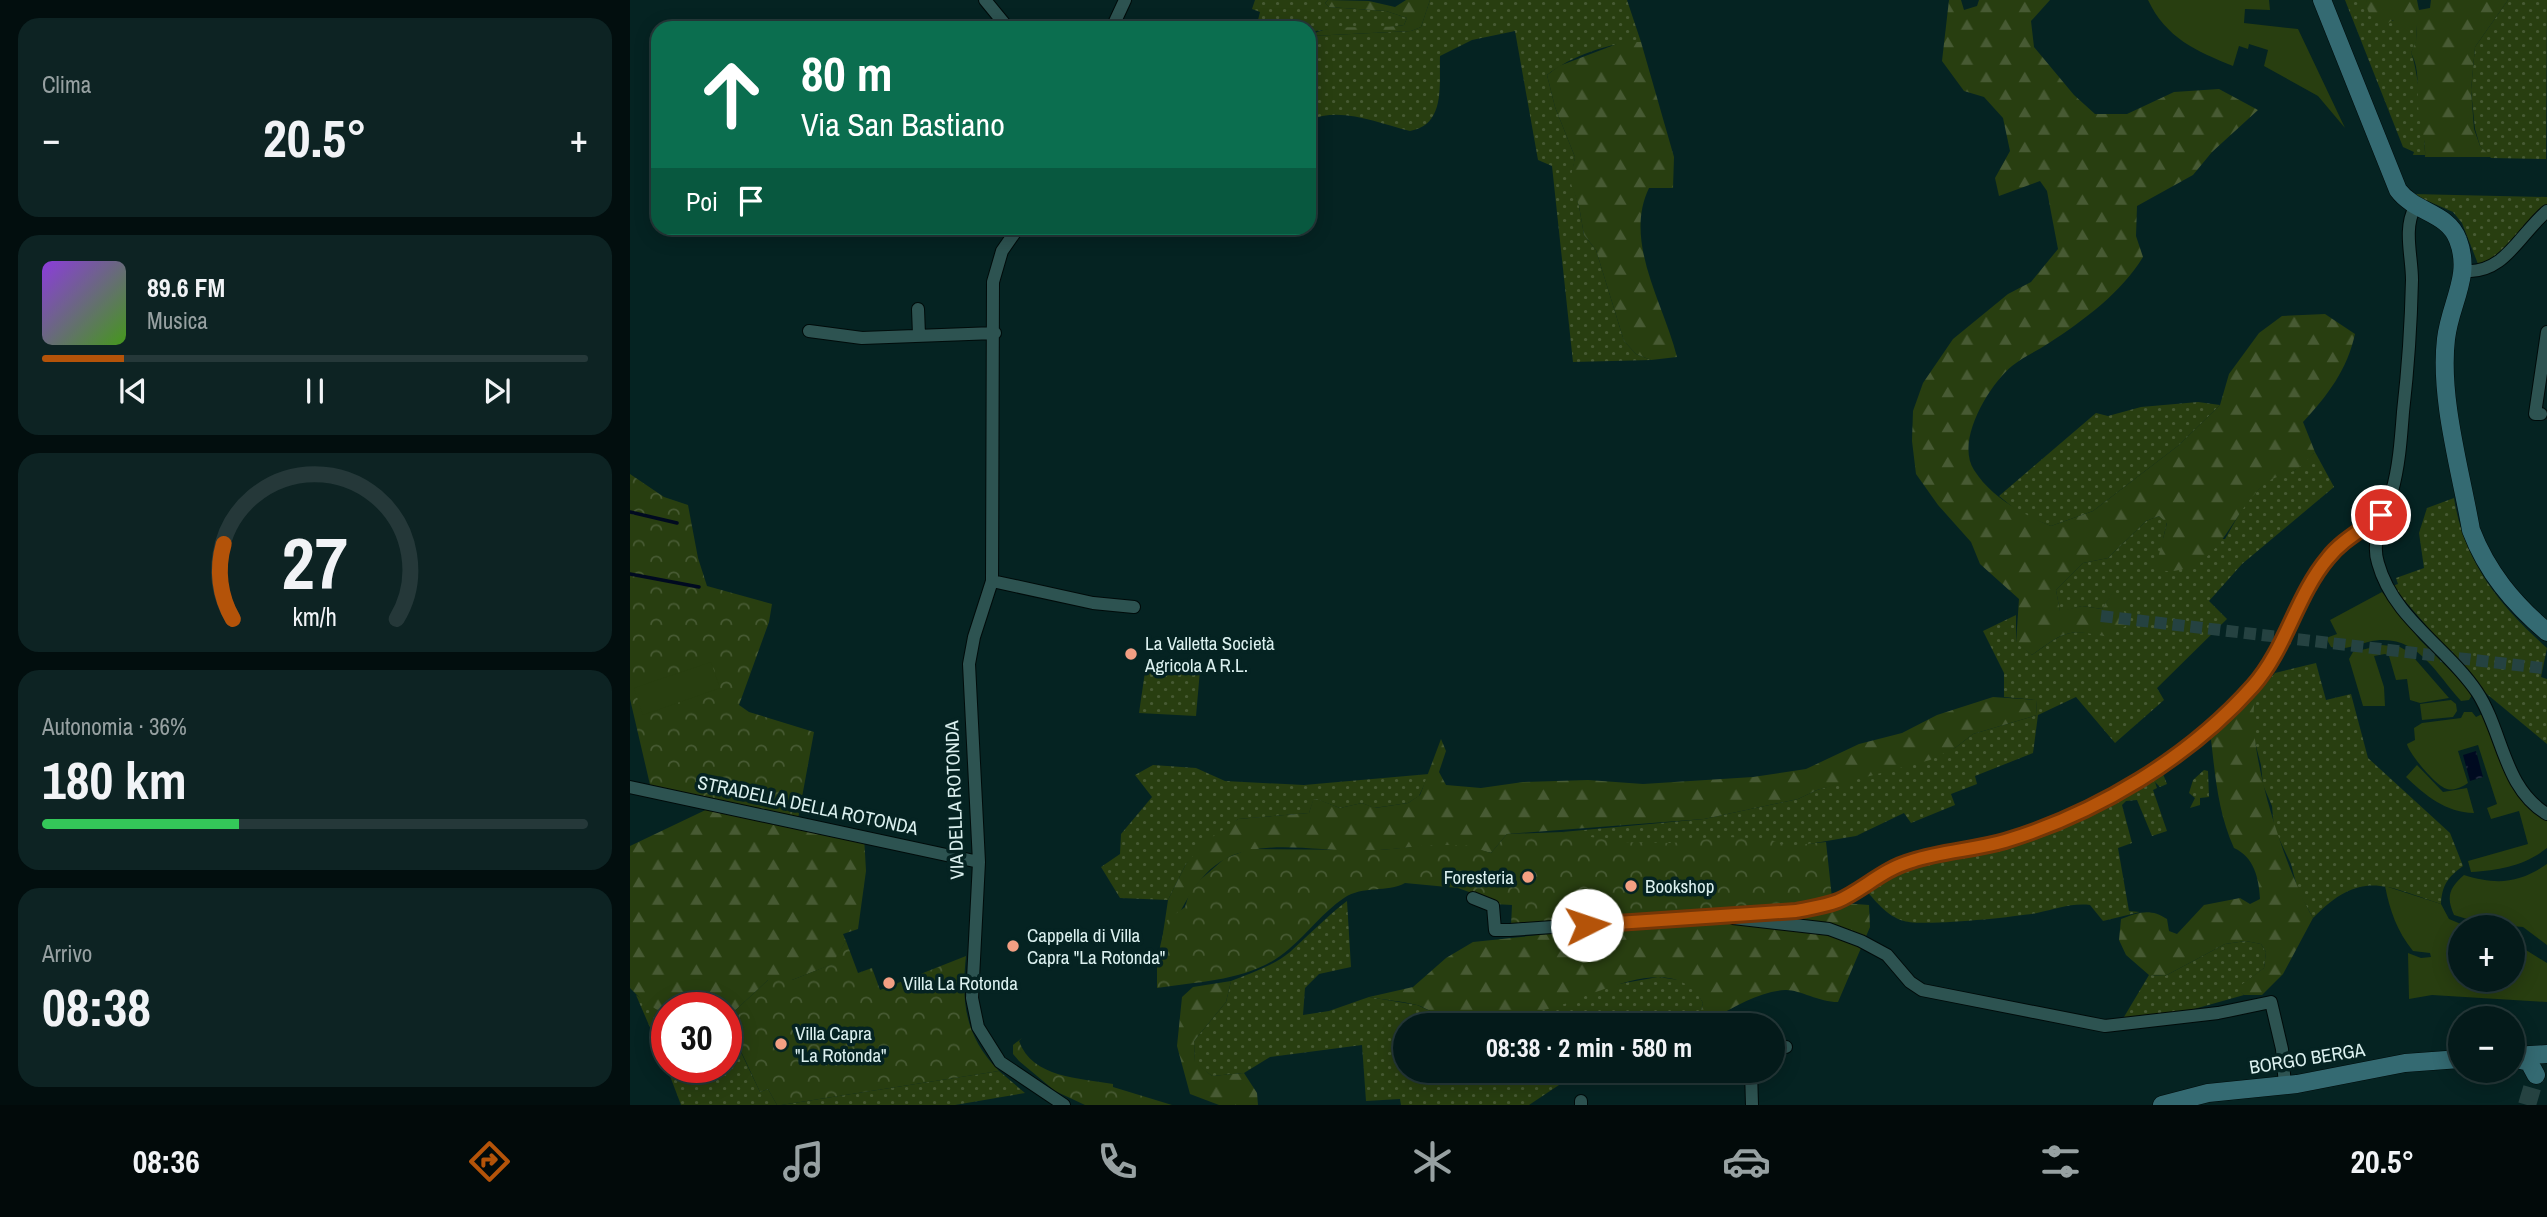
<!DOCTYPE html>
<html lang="it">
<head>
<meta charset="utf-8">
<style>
  :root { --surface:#041a1a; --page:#0d2323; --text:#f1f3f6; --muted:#97a1a2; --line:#253839; --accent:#b45309 }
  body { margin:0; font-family:"Archivo Narrow",sans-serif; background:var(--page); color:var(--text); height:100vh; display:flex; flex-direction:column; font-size:26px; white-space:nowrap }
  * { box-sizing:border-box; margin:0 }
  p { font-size:23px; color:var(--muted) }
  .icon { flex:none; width:38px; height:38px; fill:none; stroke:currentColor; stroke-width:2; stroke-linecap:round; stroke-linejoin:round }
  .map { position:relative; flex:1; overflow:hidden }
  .side { display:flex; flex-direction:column; gap:18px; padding:18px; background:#020e0e; width:630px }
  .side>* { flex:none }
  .banner { position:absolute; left:21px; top:21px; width:665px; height:214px; border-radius:21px; box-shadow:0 4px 18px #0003,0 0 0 2px var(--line); background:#0b6e4f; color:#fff; overflow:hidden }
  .tools { position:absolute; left:1818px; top:915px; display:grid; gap:14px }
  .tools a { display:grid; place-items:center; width:77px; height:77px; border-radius:50%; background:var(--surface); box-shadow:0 4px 18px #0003,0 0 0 2px var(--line); font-size:35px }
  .speed { position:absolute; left:21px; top:992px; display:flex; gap:14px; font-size:35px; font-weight:700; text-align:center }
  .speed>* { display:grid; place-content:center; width:91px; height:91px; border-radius:50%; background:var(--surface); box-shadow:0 4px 18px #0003,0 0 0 2px var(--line); line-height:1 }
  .speed .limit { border:10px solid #d22; background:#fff; color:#111 }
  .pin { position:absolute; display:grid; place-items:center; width:60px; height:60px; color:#fff; margin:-30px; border:4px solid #fff; border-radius:50%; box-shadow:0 2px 7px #0007 }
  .me { position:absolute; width:77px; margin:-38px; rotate:86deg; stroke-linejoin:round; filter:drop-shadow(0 0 5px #0008) }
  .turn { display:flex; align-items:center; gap:24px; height:147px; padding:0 35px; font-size:32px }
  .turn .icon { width:91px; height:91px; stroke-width:2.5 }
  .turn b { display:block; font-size:49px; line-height:60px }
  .then { display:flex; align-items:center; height:66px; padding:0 35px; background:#0003; gap:14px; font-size:26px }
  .big { font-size:52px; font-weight:700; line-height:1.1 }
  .side .widget { flex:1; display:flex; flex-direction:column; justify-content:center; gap:10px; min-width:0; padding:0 24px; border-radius:21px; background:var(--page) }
  .side .dial { align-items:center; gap:0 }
  .dial svg { height:182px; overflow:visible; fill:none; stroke:var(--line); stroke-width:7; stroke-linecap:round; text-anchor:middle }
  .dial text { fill:var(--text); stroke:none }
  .song { display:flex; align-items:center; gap:21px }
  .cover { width:84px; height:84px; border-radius:10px; background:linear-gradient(135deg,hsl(270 70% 55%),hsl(100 70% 35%)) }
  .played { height:7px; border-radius:4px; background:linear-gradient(90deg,var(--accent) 15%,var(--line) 15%) }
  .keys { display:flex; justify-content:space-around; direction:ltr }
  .heat { display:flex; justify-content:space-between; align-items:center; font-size:38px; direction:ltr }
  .charge { height:10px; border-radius:5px; background:linear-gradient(90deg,#34c759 36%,var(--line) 0) }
  .trip { position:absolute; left:763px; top:1013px; width:392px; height:70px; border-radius:35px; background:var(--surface); box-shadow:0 4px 18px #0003,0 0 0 2px var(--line); font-weight:700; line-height:70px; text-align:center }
  .tabs { display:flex; height:112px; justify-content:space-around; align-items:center; background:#020a0a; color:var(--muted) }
  .tabs .icon { width:49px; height:49px }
  .tabs .on { color:var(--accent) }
  .tabs b { font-size:32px; color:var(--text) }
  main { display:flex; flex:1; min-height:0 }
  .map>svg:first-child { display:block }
  .grass { fill:url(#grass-dots) }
  .forest { fill:url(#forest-firs) }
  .park { fill:url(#park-crowns) }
  .garden { fill:#283e10 }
  .water { fill:url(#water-ripples) }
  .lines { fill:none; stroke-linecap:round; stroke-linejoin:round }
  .stream { stroke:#000a20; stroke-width:3.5 }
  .street-tunnel { stroke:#254241; stroke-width:12; stroke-dasharray:12 6; stroke-linecap:butt }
  .secondary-tunnel { stroke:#254241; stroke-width:18; stroke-dasharray:18 9; stroke-linecap:butt }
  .street-casing { stroke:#000b0a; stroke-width:14 }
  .secondary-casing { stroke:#000b0a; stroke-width:19 }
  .street { stroke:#2d5351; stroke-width:12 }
  .secondary { stroke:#346a72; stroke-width:18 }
  .route-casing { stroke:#753606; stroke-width:18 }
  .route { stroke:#b45309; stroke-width:12 }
  .poi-dot { fill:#f39f83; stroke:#052322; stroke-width:2.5 }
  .labels { text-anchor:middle; stroke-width:7; stroke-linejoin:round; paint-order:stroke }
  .poi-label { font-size:19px; fill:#dbf0ef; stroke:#052322; text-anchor:start }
  .street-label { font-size:19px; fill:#dbf0ef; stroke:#052322 }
</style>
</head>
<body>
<main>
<section class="side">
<div class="widget"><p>Clima</p>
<div class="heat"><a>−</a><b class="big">20.5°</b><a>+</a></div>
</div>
<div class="widget">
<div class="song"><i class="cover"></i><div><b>89.6 FM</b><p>Musica</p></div></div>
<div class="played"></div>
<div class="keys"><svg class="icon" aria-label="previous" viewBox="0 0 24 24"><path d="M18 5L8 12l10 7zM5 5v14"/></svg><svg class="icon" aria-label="pause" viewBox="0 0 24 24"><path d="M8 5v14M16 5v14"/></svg><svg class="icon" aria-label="next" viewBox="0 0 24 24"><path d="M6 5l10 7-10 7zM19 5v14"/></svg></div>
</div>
<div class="widget dial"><svg viewBox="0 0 100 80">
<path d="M14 69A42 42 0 1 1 86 69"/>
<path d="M14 69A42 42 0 0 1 10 36" stroke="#b45309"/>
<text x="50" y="56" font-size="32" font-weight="700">27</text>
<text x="50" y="72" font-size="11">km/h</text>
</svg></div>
<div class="widget"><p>Autonomia · 36%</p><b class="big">180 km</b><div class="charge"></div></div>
<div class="widget"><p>Arrivo</p><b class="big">08:38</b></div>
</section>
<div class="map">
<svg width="1917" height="1105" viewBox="0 0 1917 1105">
  <defs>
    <pattern id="grass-dots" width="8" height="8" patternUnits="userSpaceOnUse" patternTransform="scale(1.75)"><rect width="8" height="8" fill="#283e10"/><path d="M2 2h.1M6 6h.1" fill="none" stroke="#475a33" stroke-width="1.8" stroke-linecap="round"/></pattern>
    <pattern id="forest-firs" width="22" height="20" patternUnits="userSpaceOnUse" patternTransform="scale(1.75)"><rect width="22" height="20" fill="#283e10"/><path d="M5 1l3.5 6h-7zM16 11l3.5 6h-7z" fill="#475a33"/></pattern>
    <pattern id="park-crowns" width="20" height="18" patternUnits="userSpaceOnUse" patternTransform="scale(1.75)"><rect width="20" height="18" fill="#283e10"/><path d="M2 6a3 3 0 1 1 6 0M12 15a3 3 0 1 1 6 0" fill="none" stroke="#475a33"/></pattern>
    <pattern id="water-ripples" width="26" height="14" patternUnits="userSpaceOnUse" patternTransform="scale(1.75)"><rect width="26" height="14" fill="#000a20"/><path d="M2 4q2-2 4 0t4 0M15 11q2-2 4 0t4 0" fill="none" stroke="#252e41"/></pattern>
  </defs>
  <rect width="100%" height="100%" fill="#052322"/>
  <path class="grass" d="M625,0h73l-3,3 4,4 57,4 21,7 -3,7c-28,6 -60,2 -88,6l-4,5 99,-5 10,-4 9,-27h197l14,42c-31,0 -70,14 -94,33l8,32 20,50 -4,24 8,25 5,29 12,15 28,91 12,13 15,6 -78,2 -21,-196 -14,-6 -23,-129 -43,9 -32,16c-1,28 6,69 -30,75 -32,-8 -69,-25 -101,-11v-92h-53l4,-16 -8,-3z
    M1715,0h21l7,17 44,8 -1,17 -5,11c6,10 15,88 14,102h-12l1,-3 -11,-5z
    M1878,0h39l-1,159 -55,-1 -11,-12 -5,-17 -4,-39 4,-43z
    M1782,194l135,3v9c-23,13 -46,55 -69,58l-16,-41 -9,-11z
    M1568,402l22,3 -41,40 -86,66 -42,15 -30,-12 -22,-18 97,-83 12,3 33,-9z
    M1685,452l19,35 -92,77 -33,37 18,18 -70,69 7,12 -49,43 -39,-46 -38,18 -5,38 -58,23 2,8 -26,10 4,11 -44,18 -7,-10 -48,23 -47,8 -101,35 -146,-47 142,-13 94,-20 19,-9 138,-42 18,-14 64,-19 -1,-15 -32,-3v-24l-21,-42 33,-16v27l16,13c35,-25 36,-26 77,-19l5,-45 -12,18 -20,-3 -22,6 -4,-22 27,-27 25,-5 38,-37 13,-5 8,6 -4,17h62l21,-37 22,-22 27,-10z
    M1824,498c10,64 45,107 93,150l-6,29 6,2v65l-65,-54 -90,-104 6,-2 -2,-6 28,-10 -5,-35 8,-25z
    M1686,663l10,37 25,-6 17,64 82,75 13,33c-15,11 -21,19 -22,38 -57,-19 -80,-35 -128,14l-15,-27 -7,-27 -17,-36 -2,-22 -9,-21 -2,-20 -9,-34 -1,-20 5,-17 19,-21z
    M516,665l54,5 -4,46 -57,-3z
    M523,765l43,3 29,13 79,4 125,-11 -10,22 -11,7 -34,5 -12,-5 -22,5 -24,-9 -3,2 -4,12 -71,6 -52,45 -18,36 -48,-2 -19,-31 19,-13 1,-20 31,-37 -17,-22z
    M1531,769l6,15 -7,3 -5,-5 2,6 -4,2 14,41 -15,5 -15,-36 -11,1 -4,4 10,38 -14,5 11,63 11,1 -37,9 -13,-16c-19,-2 -34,4 -53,8 -23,4 -114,14 -133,8 -18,-5 -29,-21 -41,-34l49,-24 67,-10z
    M1574,770l4,1 1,26 -9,1v7l-10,3 5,-10 -6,-5 4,-13z
    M717,901l4,66 -32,7 -14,14 -2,27 26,-4 40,-14 48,8 27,12 103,-8 66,-24 45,-8 21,3 15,7 9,16 -5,18 7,4 -300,1v45h175l-51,34h-128l-1,-6 -34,2 -4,-56 -92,12 -26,16 -32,3 -17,-13 -1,-22 32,-39 5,-21c20,-8 42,-15 59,-29 19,-17 36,-35 57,-51z
    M1616,941l15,3 5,8 -2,16 -26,20 6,7 -57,16 -66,11 28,-47 16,1 60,-32z
    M6,995l31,21v51z
    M96,1021l34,71 8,-3 9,16h-96l-14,-37h59z
    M369,1071l26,22 -70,12h-174z"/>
  <path class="forest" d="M698,0l41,1 26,6 11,-7h24l-9,27 -10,4 -100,5c13,-14 72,-6 93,-11l3,-7 -21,-7 -57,-4 -4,-4z
    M1319,0h12l3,10 13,-4 2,-6h71l-19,21 3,26 40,48 21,19h32l47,-22 45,-3 39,21 -46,42 -19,23 -56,31 -1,30 7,21c-21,35 -60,64 -94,86 -12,8 -26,14 -37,23 -23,19 -57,75 -38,104 17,27 48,44 77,56l42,-15 86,-66 41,-40 9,-31 30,-41 23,-17 43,-2 30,20c-8,36 -27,61 -52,88l12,30c-6,6 -12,14 -20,18 -9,6 -21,6 -29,13 -40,33 -46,97 -111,87l12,-47 -8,-7 -13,5 -38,37 -25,5 -27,27 4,21 22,-5 20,3 12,-19 8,12 5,23 -18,12c-42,-8 -42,-7 -77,18l-16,-12 3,-44 -39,-35 -9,-22 -33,-37 -22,-31 -4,-33 1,-30 10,-28 30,-44 55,-45 23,-12 27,-33 -11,-58 -7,-10 -41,15 -4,-18 15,-27 -7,-33 -19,-21 -20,-6 -22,-30z
    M1736,0h51l2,10 11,-2 1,-8h77l-33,47 -4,43 3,39 6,17 11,11h-66c1,-17 -4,-28 -6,-44 -3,-20 2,-43 -8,-60l5,-12 1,-16 -8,5h-11l-5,-10 -9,5c-11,-3 -18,-13 -18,-25z
    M992,42h19l33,115 -1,31h-24c-26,54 15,116 28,169l-26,3 -15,-6 -12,-13 -28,-91 -12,-15 -5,-29 -9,-25 5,-24 -20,-50 -8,-32 12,-9z
    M1626,694c-13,51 30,177 57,224l-30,56 -21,21h-18l-7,-7 27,-20 2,-16 -5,-8 -15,-3 -21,3 -60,32 -16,-1 -23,-20 -7,-15 2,-21c17,-7 30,-11 46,0l2,12 8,3 27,-29 36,-7 10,6 10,-5c-1,-21 -6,-42 -26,-51 -17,-38 -19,-76 -24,-117z
    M1363,697l43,3 1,15 -64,19 -18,14 -25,12 -113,30 -19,9 -94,20 -197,15 -16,19c-45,-14 -87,-3 -132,-2 -42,0 -94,-12 -132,7 -34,17 -47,58 -66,89l7,-47 18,-36 19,-22 33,-23 71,-6 4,-13 4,-1 23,9 22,-5 13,5 33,-5 12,-8 21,-56 5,12 -7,21 7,13 35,3 42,-6 65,-2 55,4 110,-7 53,-8 53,-25 43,-11 35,-18z
    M86,805l148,31 2,35 -8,58 -15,5 3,7 -13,23 -41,16h-24l-42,39v-11h-59v8l-24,-15 -13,-13v-142z
    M1212,903l27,2 1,22 -32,75c-19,0 -40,-13 -53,-12 -29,2 -56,20 -81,34l-6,-3 5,-18c-30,-56 -111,-5 -155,6 -27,6 -74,10 -101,8 -11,-1 -20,-9 -30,-12 -15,-4 -32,-5 -48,-8l44,-10 33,-29 27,-16z
    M601,981l-5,21 -32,39 1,21 17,14 32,-3 13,20 1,12h-39l-29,-11 -13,-48 5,-49 11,-10z"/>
  <path class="park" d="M0,474l34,23 24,8 10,53 9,28 65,18 -3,18 -30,83 10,7 65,20 -16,87 -147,-30 -21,-90z
    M932,832l58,10 52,1 55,-6 42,2 17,7 40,-4 6,56 -24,6 -297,22 1,-21 -18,-1v-3l-36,-13 -53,-5c-18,10 -42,2 -61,15 -21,14 -36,35 -55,51 -36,32 -87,32 -132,39v-28l9,-39 19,-14 4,-13 11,-14 24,-21 25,-10 132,1 49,-5h36l25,8 16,-19z
    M216,941l12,32 14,-5 8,22 86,-34c-5,47 -1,80 33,115l-218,34h-4l-9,-16 -8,3 -34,-73 42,-39h24l40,-16z
    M392,1038l-3,3c13,37 61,37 94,43v3l59,18h-87l-30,-14 -36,-30 -6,-7v-9z"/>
  <path class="garden" d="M1639,0l1,10 -25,-1 -1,14 54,6 47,99 -27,-32 -54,-30 4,-16 -19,-6 -1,5 -9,-3 -6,20c-37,-15 -67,-28 -85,-66z
    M1752,592l38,48 53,53 -4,7 -8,1c-28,-31 -46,-70 -93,-59 -12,3 -26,9 -37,5l-5,-9 11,-4 -7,-14z
    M1752,645l18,2 9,5 40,46 -29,5 -10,-3 -3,-21 -11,1 -7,-24 -4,-2 -11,2 10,31 1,19h-22l-14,-47 4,-7z
    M81,662l9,26 -77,27 -9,-27z
    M1821,700l5,4 1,7 -4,6 -31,3 -2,-16z
    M1834,712h8l4,5 6,-3 37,80 10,15 18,11v28c-23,18 -47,22 -76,24l-3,-11 60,-17 -9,-33 -28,8 -4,-11 10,-4 -19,-59 -20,6 10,32c-6,4 -14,8 -21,6 -10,-2 -38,-35 -40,-45l8,-4 -1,-12 8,-5 39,-5z
    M1787,765l26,27 24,-4 7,25c-29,-1 -48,-17 -68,-36z
    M1917,864v81l-24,-18 -43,-4 -26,-8c-8,-18 -5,-27 10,-40 32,10 54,9 83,-11z
    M1755,886l56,18 8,15 19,8 -8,1v52h53v-38l34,21v39l-115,-7 -23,4 -1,-46 13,5 10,-1 -1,-4 -17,-2c-16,-20 -23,-40 -28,-65z"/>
  <path class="water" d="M1846,751l7,26 -13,4 -7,-26z"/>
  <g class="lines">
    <path class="stream" d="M0,512l47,11
      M0,574l69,13"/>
    <path class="street-tunnel" d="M1471,616l441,52"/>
    <path class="secondary-tunnel" d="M1897,1105l8,-27"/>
    <defs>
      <path id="street" d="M355,0l23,28
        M482,28l13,-28
        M1785,207c-12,22 -3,49 -3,73 -1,44 -4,89 -9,132 -2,26 -4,55 -11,79 -6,23 -22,47 -14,72 15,55 69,84 99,129 26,39 26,96 70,122
        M388,228l-16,23 -9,31 -1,299 -18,56 -5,27 10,198 -7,136 6,29 22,35 64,43
        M1835,271c39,3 54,-36 82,-60
        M288,309l1,26
        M179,331l53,7 133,-5
        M1911,414h-6l12,-82
        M362,581l101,22 41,4
        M0,787l349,75
        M843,898l20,8 2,24h15l286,-20c14,-2 29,-4 42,-9 25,-11 46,-32 74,-40 30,-10 62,-11 93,-20 92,-28 185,-83 248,-155 33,-37 43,-90 75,-128 14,-18 36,-29 53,-43
        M1103,918l96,11 32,12 26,14 23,27 12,8 183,36 113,-13 53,-11 11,47 3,37
        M1143,1046l13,1
        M1121,1071l1,34
        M951,1101v4"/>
      <path id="secondary" d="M1692,0l76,190c17,23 50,22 60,50 14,36 -8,63 -12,99 -7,59 15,133 25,191 16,42 42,73 76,102
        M1883,1056l34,-2
        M1883,1058l16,4 7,13
        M1532,1105l46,-12 89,-9 108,-21 55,-4"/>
    </defs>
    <use href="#street" class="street-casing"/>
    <use href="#secondary" class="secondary-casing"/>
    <use href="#street" class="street"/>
    <use href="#secondary" class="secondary"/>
  </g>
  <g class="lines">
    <defs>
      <path id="route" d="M957,925l209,-14c14,-3 29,-5 42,-10 25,-11 45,-32 74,-40 30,-10 62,-11 93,-20 92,-28 184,-83 248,-155 33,-37 43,-90 75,-128 14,-18 36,-29 53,-43"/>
    </defs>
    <use href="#route" class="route-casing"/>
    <use href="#route" class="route"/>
  </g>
  <g class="poi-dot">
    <circle cx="501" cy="654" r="7"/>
    <circle cx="898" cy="877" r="7"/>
    <circle cx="1001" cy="886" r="7"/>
    <circle cx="383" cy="946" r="7"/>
    <circle cx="259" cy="983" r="7"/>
    <circle cx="151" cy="1044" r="7"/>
  </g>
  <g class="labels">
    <g class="poi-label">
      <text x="515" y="650">La Valletta Società<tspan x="515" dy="22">Agricola A R.L.</tspan></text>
      <text x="884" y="884" text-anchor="end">Foresteria</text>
      <text x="1015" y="893">Bookshop</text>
      <text x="397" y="942">Cappella di Villa<tspan x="397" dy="22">Capra "La Rotonda"</tspan></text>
      <text x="273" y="990">Villa La Rotonda</text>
      <text x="165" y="1040">Villa Capra<tspan x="165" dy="22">"La Rotonda"</tspan></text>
    </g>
    <g class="street-label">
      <text transform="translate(324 800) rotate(-92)" y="7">VIA DELLA ROTONDA</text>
      <text transform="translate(178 805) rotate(12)" y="7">STRADELLA DELLA ROTONDA</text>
      <text transform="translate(1677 1058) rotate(-9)" y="7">BORGO BERGA</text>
    </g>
  </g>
</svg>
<div class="tools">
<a>+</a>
<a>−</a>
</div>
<div class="speed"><div class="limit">30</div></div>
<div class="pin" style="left:1751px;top:515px;background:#d93025"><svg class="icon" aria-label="arrive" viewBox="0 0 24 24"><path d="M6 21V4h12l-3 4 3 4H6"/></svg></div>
<svg class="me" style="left:957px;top:925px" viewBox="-20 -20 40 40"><circle r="19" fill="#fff"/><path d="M0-13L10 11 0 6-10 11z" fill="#b45309"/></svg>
<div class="trip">08:38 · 2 min · 580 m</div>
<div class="banner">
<div class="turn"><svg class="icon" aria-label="ahead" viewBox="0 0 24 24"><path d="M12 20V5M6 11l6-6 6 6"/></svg><div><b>80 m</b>Via San Bastiano</div></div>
<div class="then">Poi<svg class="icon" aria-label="arrive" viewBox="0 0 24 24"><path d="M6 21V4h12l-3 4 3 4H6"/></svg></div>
</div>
</div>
</main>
<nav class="tabs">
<b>08:36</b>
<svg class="icon on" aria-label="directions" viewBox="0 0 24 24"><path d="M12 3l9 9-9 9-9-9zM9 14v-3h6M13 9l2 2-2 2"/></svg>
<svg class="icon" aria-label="music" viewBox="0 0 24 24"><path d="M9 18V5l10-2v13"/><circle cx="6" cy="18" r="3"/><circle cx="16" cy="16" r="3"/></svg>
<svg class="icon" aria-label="phone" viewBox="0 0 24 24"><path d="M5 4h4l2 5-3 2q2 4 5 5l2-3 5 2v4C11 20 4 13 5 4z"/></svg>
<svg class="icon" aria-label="climate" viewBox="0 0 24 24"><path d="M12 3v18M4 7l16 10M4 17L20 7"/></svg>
<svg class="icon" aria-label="car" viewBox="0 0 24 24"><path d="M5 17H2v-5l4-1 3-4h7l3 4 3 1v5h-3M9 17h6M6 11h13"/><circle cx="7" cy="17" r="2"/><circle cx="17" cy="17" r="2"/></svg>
<svg class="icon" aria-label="filters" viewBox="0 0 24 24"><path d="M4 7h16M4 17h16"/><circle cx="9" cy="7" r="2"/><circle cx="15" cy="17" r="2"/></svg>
<b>20.5°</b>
</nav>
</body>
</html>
